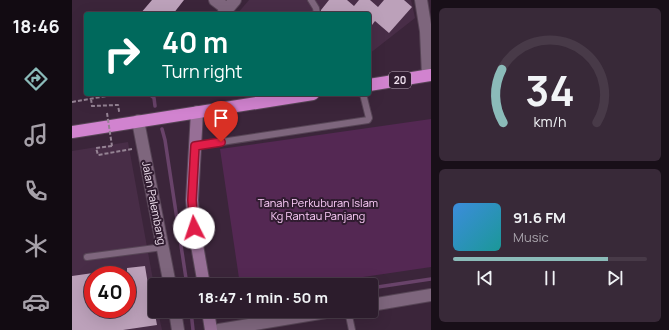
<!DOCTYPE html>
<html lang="en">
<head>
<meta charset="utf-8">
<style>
  :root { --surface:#2c1c2c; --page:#382938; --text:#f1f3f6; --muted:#a6a1a9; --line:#483a48; --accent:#8bbbb9 }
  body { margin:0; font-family:Manrope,sans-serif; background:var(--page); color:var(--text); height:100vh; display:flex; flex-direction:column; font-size:15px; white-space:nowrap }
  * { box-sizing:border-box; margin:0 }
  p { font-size:13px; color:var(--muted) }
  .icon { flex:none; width:22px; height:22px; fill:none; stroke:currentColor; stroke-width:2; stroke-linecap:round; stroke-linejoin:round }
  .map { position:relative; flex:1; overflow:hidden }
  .side { display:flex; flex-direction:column; gap:8px; padding:8px; background:#180f18; width:238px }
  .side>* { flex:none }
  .top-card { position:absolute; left:12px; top:12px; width:287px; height:84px; border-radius:4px; box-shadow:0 4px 16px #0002,0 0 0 1px var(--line); background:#00695c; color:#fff; overflow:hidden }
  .speed { position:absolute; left:12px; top:266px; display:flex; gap:8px; font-size:20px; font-weight:700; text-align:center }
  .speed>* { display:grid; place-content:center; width:52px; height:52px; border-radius:50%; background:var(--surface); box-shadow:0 4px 16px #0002,0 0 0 1px var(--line); line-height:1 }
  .speed .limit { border:6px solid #d22; background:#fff; color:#111 }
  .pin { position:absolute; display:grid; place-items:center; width:34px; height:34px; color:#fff; margin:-41px -17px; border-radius:50% 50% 50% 0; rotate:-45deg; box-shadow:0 0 4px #0007 }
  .pin .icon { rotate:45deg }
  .me { position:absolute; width:44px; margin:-22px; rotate:356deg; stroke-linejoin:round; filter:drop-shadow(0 0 3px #0008) }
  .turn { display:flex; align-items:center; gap:14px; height:84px; padding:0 12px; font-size:18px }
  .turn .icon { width:52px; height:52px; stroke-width:2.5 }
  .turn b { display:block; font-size:28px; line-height:34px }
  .side .tile { flex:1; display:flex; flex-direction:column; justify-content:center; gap:6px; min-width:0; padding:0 14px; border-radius:6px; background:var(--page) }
  .side .dial { align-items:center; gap:0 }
  .dial svg { height:104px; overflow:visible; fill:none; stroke:var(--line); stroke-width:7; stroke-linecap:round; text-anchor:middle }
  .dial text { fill:var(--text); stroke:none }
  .song { display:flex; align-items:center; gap:12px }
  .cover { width:48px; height:48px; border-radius:6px; background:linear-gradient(135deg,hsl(210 70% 55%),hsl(180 70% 35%)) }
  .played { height:4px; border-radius:2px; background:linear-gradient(90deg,var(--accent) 80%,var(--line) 80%) }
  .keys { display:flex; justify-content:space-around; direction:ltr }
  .trip { position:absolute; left:76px; top:278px; width:230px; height:40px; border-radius:4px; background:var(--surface); box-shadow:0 4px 16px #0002,0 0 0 1px var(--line); font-weight:700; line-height:40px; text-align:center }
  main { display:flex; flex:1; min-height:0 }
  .dock { display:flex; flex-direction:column; width:72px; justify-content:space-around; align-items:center; background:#120b12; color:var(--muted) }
  .dock .icon { width:28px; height:28px }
  .dock .current { color:var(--accent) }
  .dock b { font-size:18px; color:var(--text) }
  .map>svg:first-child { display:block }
  .built { fill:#482d47; fill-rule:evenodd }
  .green { fill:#542853 }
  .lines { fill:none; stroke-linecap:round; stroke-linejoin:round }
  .stream { stroke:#69436a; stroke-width:3.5 }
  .building { fill:#bca1ba }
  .lane-casing { stroke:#574556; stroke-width:8 }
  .street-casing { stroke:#574556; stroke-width:14 }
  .secondary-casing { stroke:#574556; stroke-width:14 }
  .highway-casing { stroke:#574556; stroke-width:14 }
  .path { stroke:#958394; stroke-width:2; stroke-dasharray:4 2; stroke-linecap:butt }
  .lane { stroke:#7e667d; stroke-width:6 }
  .street { stroke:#7e667d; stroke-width:12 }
  .secondary { stroke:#976f96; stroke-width:12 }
  .highway { stroke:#d183cf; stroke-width:12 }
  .path-bridge { stroke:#958394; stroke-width:2; stroke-dasharray:4 2; stroke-linecap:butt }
  .route-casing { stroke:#92132f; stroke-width:10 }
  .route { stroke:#e11d48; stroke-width:7 }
  .labels { text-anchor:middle; stroke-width:4; stroke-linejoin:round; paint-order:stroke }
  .shield { fill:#301c30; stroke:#b6a5b5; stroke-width:1 }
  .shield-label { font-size:10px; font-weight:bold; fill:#efe0ee }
  .street-label { font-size:11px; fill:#efe0ee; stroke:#301c30 }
  .park-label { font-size:11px; fill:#fecefb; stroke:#301c30 }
</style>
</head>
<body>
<main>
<nav class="dock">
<b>18:46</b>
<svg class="icon current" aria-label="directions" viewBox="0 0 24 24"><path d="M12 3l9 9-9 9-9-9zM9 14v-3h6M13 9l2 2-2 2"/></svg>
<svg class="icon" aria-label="music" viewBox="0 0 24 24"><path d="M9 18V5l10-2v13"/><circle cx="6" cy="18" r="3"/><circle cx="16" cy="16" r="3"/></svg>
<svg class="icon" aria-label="phone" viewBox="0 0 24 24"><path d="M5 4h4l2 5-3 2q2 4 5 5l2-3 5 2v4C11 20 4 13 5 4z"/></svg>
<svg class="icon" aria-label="climate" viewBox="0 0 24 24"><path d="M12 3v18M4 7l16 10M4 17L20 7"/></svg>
<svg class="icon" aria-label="car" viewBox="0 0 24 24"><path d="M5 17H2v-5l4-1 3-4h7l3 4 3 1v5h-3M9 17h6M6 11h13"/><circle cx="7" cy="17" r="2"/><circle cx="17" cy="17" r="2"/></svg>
</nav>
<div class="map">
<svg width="359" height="330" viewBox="0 0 359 330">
  <rect width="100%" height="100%" fill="#3b253a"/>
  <path class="built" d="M177,0h162l4,18 -46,36v-40h-132z
    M56,142l27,149v20h3l4,19h-90v-179zM21,275h34v34h-34z"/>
  <path class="green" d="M359,119v148l-122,18h-69l-20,-136z"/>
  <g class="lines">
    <path class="stream" d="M77,94l5,4 1,8
      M90,129l3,11 22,145
      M299,288l60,-9
      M119,311l2,19"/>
  </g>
  <path class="building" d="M80,0h32l-11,14h-33z
    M257,0h18l7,6 5,-6h11l8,7 6,-7h20l8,7 -23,26 -14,-12 -6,8v-15h-48v-4z
    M73,266l6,37h2l4,22 -34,5h-51v-54l21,-3v39l21,-3h13v-41z"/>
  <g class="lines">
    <defs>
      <path id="lane" d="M239,0l5,8 1,6
        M123,146l173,-26 1,-2 -6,-24
        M15,257l76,-10
        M276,311l4,19"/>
      <path id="street" d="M143,0l12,9
        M349,0l5,31 2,44
        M151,14l12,-14
        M66,121l32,164
        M299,305l60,-10
        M103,311l3,19
        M147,330l113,-19"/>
      <path id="secondary" d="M125,112l-5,88 2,28 10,57
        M136,311l3,19"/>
      <path id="highway" d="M297,85l62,-10
        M0,132l241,-38"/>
    </defs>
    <use href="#lane" class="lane-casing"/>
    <use href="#street" class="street-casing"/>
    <use href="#secondary" class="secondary-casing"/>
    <use href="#highway" class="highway-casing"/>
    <path class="path" d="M19,99l1,7 26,-1 1,6h-2
      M0,102l46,-8
      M40,146l-16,2 2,7 34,-6"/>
    <use href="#lane" class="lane"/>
    <use href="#street" class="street"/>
    <use href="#secondary" class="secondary"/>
    <use href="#highway" class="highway"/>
    <path class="path-bridge" d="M35,113l5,33"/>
  </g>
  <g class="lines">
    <defs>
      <path id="route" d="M122,228l-2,-28 3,-54 26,-4"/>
    </defs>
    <use href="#route" class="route-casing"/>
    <use href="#route" class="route"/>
  </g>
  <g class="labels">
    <rect class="shield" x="317" y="72" width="22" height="16" rx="3"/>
    <g class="shield-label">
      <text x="328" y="84">20</text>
    </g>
    <g class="street-label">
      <text transform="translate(82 203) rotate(79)" y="4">Jalan Palembang</text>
    </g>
    <g class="park-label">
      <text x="246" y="207">Tanah Perkuburan Islam<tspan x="246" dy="13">Kg Rantau Panjang</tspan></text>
    </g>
  </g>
</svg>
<div class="speed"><div class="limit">40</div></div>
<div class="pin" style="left:149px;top:142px;background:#d93025"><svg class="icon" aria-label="arrive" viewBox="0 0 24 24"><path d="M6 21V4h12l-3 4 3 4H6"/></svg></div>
<svg class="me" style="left:122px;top:228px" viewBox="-20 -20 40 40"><circle r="19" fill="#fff"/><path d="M0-13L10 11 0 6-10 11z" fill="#e11d48"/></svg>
<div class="trip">18:47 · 1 min · 50 m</div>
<div class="top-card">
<div class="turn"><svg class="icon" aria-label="right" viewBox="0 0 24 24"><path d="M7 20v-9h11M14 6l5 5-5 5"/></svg><div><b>40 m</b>Turn right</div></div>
</div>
</div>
<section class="side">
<div class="tile dial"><svg viewBox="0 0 100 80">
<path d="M14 69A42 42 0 1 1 86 69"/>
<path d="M14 69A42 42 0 0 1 13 28" stroke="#8bbbb9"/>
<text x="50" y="56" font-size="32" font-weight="700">34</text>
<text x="50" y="72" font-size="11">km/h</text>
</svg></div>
<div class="tile">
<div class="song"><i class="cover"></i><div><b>91.6 FM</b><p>Music</p></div></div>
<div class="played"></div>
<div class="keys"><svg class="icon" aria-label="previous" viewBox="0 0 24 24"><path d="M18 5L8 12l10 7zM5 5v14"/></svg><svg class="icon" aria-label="pause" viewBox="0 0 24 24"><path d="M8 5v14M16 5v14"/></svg><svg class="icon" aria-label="next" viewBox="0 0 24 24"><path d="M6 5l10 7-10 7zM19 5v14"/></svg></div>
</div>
</section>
</main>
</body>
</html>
